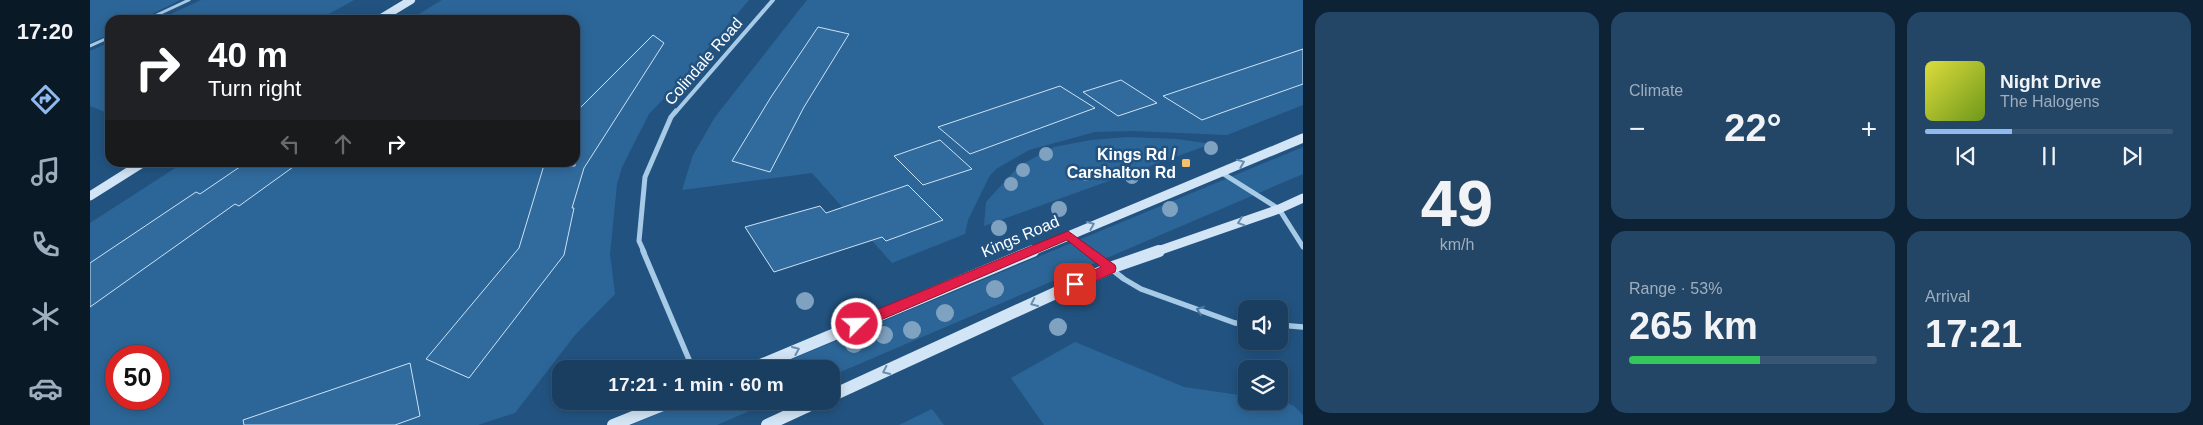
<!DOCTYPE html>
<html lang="en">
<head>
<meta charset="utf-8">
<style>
  :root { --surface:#1a3e60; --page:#234566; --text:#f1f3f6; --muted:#9faebd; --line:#385775; --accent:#90b9f0 }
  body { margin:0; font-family:Helvetica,sans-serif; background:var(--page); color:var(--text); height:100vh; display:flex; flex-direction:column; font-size:19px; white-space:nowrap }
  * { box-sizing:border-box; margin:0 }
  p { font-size:16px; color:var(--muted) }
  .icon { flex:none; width:28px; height:28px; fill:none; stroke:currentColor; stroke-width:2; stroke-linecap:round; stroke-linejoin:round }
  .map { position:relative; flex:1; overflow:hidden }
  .side { display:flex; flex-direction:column; gap:12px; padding:12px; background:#0e2235; width:900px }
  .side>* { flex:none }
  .top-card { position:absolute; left:15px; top:15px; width:475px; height:152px; border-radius:15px; box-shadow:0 2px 12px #0003,0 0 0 1px var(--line); background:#202124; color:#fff; overflow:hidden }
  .tools { position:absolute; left:1148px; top:300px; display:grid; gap:10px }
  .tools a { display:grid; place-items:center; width:50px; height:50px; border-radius:10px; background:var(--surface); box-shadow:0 2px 12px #0003,0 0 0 1px var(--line); font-size:25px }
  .speed { position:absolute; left:15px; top:345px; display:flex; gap:10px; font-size:25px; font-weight:700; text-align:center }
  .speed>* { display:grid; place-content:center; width:65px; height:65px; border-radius:50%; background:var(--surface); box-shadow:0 2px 12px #0003,0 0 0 1px var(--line); line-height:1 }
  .speed .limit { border:8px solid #d22; background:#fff; color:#111 }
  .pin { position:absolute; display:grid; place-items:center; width:42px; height:42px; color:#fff; margin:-21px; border-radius:10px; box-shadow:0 2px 8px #0006 }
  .me { position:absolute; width:55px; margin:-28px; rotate:67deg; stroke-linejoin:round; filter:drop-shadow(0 0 4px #0008) }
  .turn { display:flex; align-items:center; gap:18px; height:105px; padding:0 20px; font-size:22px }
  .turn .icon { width:65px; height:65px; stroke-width:2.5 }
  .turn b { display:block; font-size:35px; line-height:42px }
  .lanes { display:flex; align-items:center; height:48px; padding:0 20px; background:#0003; justify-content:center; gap:25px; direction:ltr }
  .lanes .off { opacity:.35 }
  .big { font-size:38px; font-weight:600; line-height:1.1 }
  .side .widget { flex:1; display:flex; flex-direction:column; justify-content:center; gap:8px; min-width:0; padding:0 18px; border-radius:15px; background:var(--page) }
  .side .dial { align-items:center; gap:0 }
  .dial b { font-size:65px; line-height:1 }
  .song { display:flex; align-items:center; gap:15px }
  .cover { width:60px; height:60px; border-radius:8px; background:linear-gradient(135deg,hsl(60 70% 55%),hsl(80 70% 35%)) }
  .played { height:5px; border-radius:2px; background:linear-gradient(90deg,var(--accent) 35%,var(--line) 35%) }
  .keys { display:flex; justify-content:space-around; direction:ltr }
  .heat { display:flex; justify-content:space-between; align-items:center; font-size:28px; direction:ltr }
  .charge { height:8px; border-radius:4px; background:linear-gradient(90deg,#34c759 53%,var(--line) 0) }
  .side .tiles { flex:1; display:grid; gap:12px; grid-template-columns:repeat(3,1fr) }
  .widget:first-child { grid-row:span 2 }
  .trip { position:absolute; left:462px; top:360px; width:288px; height:50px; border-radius:15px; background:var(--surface); box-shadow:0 2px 12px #0003,0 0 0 1px var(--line); font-weight:600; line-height:50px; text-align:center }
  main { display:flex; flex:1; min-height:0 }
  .menu { display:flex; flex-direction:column; width:90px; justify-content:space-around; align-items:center; background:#0a1926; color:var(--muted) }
  .menu .icon { width:35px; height:35px }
  .menu .active { color:var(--accent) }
  .menu b { font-size:22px; color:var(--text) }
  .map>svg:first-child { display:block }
  .green { fill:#2c6698; fill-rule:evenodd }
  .building { fill:#316b9d; stroke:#cbe2f6 }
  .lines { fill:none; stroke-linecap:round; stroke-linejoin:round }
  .lane { stroke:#a7cae7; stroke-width:3 }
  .street-far2 { stroke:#a7cae7; stroke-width:4 }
  .street-far1 { stroke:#a7cae7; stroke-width:5 }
  .street { stroke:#a7cae7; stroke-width:5.5 }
  .secondary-far2 { stroke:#d2e5f6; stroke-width:8 }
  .secondary-far1 { stroke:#d2e5f6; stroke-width:9 }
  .secondary { stroke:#d2e5f6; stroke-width:12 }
  .tree { fill:#7fa2c1 }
  .oneway { stroke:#688daf }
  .oneway2 { stroke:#4a779f }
  .route { fill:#e11d48; stroke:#92132f }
  .poi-dot { fill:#f4c069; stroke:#225380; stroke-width:2 }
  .labels { text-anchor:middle; stroke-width:5; stroke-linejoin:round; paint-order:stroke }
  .street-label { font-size:16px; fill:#fff; stroke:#225380 }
  .poi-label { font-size:16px; font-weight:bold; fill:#fff; stroke:#225380; text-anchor:end }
</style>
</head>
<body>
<main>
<nav class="menu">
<b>17:20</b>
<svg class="icon active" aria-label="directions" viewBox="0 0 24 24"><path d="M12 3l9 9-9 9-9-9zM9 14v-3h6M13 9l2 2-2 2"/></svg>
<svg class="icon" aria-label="music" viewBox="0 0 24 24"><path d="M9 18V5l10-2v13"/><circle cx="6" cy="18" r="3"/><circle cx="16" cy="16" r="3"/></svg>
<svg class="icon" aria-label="phone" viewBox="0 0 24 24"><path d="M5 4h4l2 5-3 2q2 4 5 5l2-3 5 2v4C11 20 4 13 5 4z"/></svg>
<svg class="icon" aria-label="climate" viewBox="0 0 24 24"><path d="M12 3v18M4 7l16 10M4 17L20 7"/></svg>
<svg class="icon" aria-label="car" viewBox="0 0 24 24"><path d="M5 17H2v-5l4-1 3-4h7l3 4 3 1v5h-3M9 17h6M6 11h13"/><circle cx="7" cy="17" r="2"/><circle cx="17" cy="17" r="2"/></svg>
</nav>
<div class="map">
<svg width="1213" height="425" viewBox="0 0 1213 425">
  <rect width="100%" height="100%" fill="#225380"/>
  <path class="green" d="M0,0h90l-40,20h-30v14l-20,9z
    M111,0h153l-36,20h-160z
    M352,0h307l-74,87 -26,27 -27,53 -5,17 -7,70 5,40 -40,41 -60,78 -37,12h-388v-202l93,-60 392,-1v-142h-166zM26,356h43v43h-43z
    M717,0h496v105l-76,30 -94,-4 -38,1 -66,18 -33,19 -7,8 -21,43 -3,14 -73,29 -80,-90 -130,17 11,-35 22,-38z
    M20,42v72l-20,-8v-55z
    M1038,137l49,2 34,5 -227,82 2,-24 33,-36 35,-19 37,-7z
    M1213,147v27l-472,202v-7h-63z
    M985,342l109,45 62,9v5h33v-2l15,7 9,9v10h-259l-33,-47z
    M599,401h84l-56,24h-86z
    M842,409l12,16h-45z"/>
  <path class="building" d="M728,27l31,7 -45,73 -34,65 -38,-11 39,-64z
    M563,35l11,8 -80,125 -12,40h2l-10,47 -95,123 -43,-19 93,-111 25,-83 31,1v-53z
    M1213,49v35l-82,29 -19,7 -39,-24z
    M1031,80l36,23 -39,13 -35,-24z
    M970,86l35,22 -125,46 -32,-27z
    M850,140l32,29 -49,16 -29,-29z
    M157,162h53l-61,44 -4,-2 -145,103v-44l106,-71 4,2z
    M818,185l35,35 -57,21 -4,-4 -108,35 -29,-45 75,-21 6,7z
    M320,363l10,53 -25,9h-151l-1,-5z"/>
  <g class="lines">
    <path class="lane" d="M56,20l43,-20
      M0,46l20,-9"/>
    <path class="street-far2" d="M585,113l98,-113"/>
    <path class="street-far1" d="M1132,173l57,36 24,38
      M978,235l22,17
      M554,252l-5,-11 6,-64 26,-60 5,-6"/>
    <path class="street" d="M553,251l50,118
      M998,251l36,28 17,10 94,34 11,1
      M1189,325l24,2"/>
    <path class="secondary-far2" d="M288,20l33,-20"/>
    <path class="secondary-far1" d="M0,196l54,-34
      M940,252l273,-114
      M1065,252l124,-43 24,-11"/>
    <path class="secondary" d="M661,369l282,-118
      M741,396l279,-128 49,-17
      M523,425l60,-24
      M677,425l52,-24"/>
  </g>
  <g class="tree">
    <circle cx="1121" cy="148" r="7"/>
    <circle cx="956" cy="154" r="7"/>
    <circle cx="933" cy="170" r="7"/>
    <circle cx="996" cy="174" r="7"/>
    <circle cx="1042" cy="177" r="7"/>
    <circle cx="921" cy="184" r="7"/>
    <circle cx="969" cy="209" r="8"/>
    <circle cx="1080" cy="209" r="8"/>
    <circle cx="909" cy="228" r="8"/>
    <circle cx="905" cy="289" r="9"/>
    <circle cx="715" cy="301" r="9"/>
    <circle cx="855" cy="313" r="9"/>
    <circle cx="968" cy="327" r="9"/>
    <circle cx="822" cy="330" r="9"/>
    <circle cx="794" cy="335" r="9"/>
    <circle cx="764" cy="344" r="9"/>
  </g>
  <defs><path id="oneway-chevron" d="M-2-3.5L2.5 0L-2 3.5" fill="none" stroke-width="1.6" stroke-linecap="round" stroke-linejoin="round" transform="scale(1.25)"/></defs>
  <g class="oneway">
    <use href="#oneway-chevron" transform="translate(1151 163) rotate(-22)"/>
    <use href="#oneway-chevron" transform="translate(1151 222) rotate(161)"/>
    <use href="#oneway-chevron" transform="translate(1001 225) rotate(-23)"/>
    <use href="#oneway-chevron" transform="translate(944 303) rotate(155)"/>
    <use href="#oneway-chevron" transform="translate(706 350) rotate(-23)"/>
    <use href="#oneway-chevron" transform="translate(796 371) rotate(155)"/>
  </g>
  <use class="oneway2" href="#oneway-chevron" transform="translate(1110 310) rotate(-160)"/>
  <path class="route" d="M978,231l47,34 1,3 -1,4 -35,16h-9l-2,-4 2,-3 30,-14 -34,-27 -205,88 -5,2 -5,-2 -2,-4 2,-4z"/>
  <rect class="poi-dot" x="1091" y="158" width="10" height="10" rx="2.5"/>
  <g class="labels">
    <g class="street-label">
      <text transform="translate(613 61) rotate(-49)" y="6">Colindale Road</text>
      <text transform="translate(930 236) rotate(-23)" y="6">Kings Road</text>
    </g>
    <g class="poi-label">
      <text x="1086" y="160">Kings Rd /<tspan x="1086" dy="18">Carshalton Rd</tspan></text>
    </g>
  </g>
</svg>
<div class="tools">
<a><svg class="icon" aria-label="sound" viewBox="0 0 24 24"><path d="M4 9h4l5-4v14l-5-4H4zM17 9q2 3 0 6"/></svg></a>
<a><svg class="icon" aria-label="layers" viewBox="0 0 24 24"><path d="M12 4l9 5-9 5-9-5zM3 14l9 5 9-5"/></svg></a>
</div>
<div class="speed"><div class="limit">50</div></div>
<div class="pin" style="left:985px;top:284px;background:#d93025"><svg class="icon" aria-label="arrive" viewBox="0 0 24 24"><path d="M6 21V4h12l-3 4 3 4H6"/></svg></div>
<svg class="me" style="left:767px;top:324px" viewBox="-20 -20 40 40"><circle r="17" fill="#e11d48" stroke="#fff" stroke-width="3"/><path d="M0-11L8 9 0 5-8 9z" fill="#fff"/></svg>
<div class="trip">17:21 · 1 min · 60 m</div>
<div class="top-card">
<div class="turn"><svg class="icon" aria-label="right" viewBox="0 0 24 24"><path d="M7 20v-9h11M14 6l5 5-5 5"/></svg><div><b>40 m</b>Turn right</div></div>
<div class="lanes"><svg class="icon off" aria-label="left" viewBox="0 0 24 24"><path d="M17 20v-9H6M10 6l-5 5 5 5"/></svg><svg class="icon off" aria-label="ahead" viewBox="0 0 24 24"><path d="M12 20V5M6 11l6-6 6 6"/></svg><svg class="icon" aria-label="right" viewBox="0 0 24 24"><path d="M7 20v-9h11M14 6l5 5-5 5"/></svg></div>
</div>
</div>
<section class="side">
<div class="tiles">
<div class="widget dial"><b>49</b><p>km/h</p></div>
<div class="widget"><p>Climate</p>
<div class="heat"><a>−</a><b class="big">22°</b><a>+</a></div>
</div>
<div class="widget">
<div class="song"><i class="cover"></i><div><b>Night Drive</b><p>The Halogens</p></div></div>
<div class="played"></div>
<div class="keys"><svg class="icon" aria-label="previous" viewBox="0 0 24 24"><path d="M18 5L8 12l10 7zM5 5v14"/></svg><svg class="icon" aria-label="pause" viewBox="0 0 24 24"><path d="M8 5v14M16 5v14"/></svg><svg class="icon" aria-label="next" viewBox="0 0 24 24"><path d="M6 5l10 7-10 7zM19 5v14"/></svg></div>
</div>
<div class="widget"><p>Range · 53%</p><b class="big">265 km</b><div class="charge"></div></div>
<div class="widget"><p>Arrival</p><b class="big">17:21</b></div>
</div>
</section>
</main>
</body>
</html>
